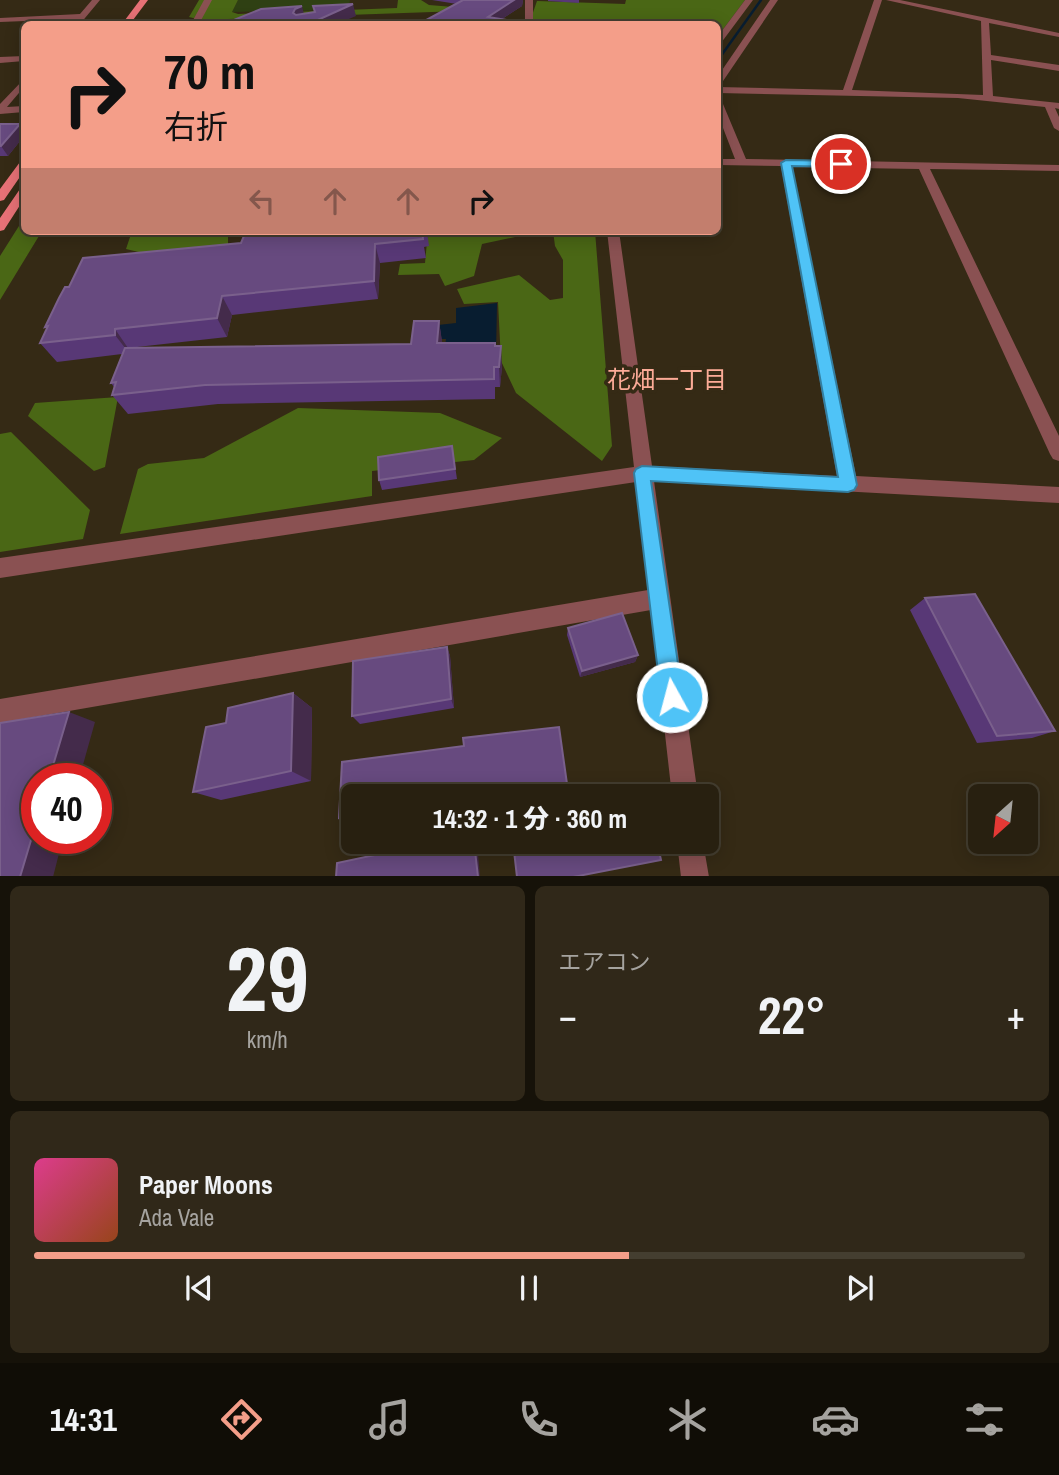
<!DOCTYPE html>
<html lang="ja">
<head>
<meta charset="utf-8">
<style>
  :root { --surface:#282010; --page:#302819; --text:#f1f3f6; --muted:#a5a39f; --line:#443e30; --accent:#f49e89 }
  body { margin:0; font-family:"Archivo Narrow","Noto Sans JP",sans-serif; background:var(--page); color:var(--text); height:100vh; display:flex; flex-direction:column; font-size:26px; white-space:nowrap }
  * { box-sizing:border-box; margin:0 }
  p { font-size:23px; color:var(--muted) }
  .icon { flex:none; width:38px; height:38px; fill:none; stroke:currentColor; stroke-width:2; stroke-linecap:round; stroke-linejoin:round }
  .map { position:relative; height:876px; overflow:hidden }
  .details { display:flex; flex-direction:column; gap:10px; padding:10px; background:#161209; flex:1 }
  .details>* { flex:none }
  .top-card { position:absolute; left:21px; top:21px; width:700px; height:214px; border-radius:10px; box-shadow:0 4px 18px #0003,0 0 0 2px var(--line); background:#f49e89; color:#111; overflow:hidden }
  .needle { width:46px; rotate:207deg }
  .fabs { position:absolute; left:968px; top:784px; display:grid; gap:14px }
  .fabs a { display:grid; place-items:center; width:70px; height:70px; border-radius:10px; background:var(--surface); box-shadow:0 4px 18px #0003,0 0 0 2px var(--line); font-size:35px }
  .speed { position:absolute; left:21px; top:763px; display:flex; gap:14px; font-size:35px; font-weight:700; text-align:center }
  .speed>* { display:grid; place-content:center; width:91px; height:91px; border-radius:50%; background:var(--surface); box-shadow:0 4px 18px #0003,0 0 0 2px var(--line); line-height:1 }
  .speed .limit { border:10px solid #d22; background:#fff; color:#111 }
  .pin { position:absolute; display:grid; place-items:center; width:60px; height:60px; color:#fff; margin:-30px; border:4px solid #fff; border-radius:50%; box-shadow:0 2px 7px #0007 }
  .me { position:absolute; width:77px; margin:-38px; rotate:353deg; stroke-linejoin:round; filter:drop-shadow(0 0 5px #0008) }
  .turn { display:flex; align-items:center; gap:24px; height:147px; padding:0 28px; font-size:32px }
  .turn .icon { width:91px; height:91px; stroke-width:2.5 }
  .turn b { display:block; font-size:49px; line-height:60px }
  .lanes { display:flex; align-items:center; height:66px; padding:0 28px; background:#0003; justify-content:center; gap:35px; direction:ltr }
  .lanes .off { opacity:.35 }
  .big { font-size:52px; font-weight:800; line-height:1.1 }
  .details .card { flex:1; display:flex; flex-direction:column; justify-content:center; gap:10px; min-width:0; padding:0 24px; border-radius:10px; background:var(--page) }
  .details .dial { align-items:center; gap:0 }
  .dial b { font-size:91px; line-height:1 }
  .song { display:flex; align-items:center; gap:21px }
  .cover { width:84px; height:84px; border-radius:10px; background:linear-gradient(135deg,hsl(330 70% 55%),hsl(20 70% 35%)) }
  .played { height:7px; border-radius:4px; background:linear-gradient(90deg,var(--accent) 60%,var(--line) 60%) }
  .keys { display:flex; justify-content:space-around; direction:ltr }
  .heat { display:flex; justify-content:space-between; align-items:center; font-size:38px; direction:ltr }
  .details .tiles { flex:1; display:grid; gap:10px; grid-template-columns:1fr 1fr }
  .card:last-child { grid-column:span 2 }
  .trip { position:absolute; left:341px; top:784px; width:378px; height:70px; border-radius:10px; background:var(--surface); box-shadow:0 4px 18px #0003,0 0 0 2px var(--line); font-weight:800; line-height:70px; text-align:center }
  .dock { display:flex; height:112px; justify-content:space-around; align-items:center; background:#100d06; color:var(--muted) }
  .dock .icon { width:49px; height:49px }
  .dock .current { color:var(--accent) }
  .dock b { font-size:32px; color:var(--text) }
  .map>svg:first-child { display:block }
  .green { fill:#2f4013 }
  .forest { fill:#4a6715 }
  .water { fill:#081d30 }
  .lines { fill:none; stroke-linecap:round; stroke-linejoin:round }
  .stream { stroke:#081d30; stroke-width:2.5 }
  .minor { fill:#8a5152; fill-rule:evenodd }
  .major { fill:#e77176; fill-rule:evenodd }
  .wall { fill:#583876 }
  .shaded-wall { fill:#442b4b }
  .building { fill:#674a7f; stroke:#7a608c; stroke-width:2 }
  .route { fill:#4fc3f7; stroke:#337fa1; stroke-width:2 }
  .labels { text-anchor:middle; stroke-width:7; stroke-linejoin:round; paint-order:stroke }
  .neighbourhood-label { font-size:24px; fill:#fcab97; stroke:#352a15 }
</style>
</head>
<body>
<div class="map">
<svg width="1059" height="877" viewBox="0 0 1059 877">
  <rect width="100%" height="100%" fill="#352a15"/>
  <path class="green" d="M238,0h112l-2,10 -116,2z"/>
  <path class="forest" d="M199,0h39l-6,12 6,2 159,-6 1,-8h23l8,5 61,5 -289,10 -12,-3z
    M626,0h119l-27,36v-12h-189l8,-23 88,3z
    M24,218v13h18l-42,69v-44z
    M132,231h96v19l-81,4 -21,-5z
    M428,231h91l1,5 -38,8 -8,32 -29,10 -6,-12 -41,1 2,-11 25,-1z
    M553,231h42l17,215 -10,15 -86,-68 -15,-32 -3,-59 -34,2 -7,-15 62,-14 31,25 13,-2v-38l-8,-14z
    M118,397l-13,70 -11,4 -66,-55 7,-13z
    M298,408l142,5 62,25 -28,22 -102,11v25l-252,38 18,-65 10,-5 56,-6z
    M11,432l79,78 -7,29 -83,13v-118z"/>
  <path class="water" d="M497,303l-1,50 -52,1 2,-15h-10l2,-14 18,-2v-15z"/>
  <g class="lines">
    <path class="stream" d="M718,60l43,-60"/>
    <path class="minor" d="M92,0h8l-20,24h-8l4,-5 -76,3v-4l80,-4z
      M204,0h8l-13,24h-8z
      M525,0h8v24h-8z
      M745,0h8l-32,43h-3v-7z
      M770,0h8l-57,84 -3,1v-9z
      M874,0h8l-30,90 131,5 -2,-74 -95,-21h14l159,33v4l-70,-14 2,32 68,10v6l-68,-11 2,36 66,7v6l-4,-1 4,9v14l-5,-3 -9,-21 -87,-9 -240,-5v-6l125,3z
      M24,56v5l-24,2v-6z
      M24,79v8l-17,20 17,-1v6l-24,2v-10z
      M718,101l5,3 23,55 313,6v6l-129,-2 129,267v25l-6,-2 -3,-5 -131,-285 -127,-2 64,309 203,11v16l-405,-22 44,315h-26l-21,-186 -651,113v-24l648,-109 -12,-108 -636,96v-20l634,-91 -27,-236h12l33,235 185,10 -56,-310 -63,-1v-6h17l-17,-44z
      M677,842h26l6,35h-28z"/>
    <path class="major" d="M140,0h8l-18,24h-8z
      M24,161v10l-20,29 -4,1v-12l20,-27z
      M24,188v11l-20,31 -4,1v-13l20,-29z"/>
  </g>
  <path class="wall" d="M432,0h91l-1,6 -20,13 -45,-15z
    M548,0h31v3l-31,-2z
    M0,124l24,7v5l-16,20h-8z
    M246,231h181l2,15 -5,1 2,11 -46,5 -2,36 -146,16 -5,22 -99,11 283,-4 28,-23 3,22 53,3 7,20 -2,21h-5v12l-277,5 -90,10 -16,-19 2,-8 -3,-4 11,-29 -65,8 -17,-19 7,-14 -2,-2 24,-40 172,-44z
    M452,446l5,33 -75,11 -3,-10z
    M925,598l130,133 -23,7 -55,5 -67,-133z
    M568,628l70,27 -3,7 -55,15 -13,-42z
    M447,647l3,9 4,52 -94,16 -8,-8z
    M293,693l19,15 -1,73 -90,19 -28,-8 33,-69z
    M342,762l225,22 -2,5 -56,7h-155v25l-6,1 -9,-4z"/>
  <path class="shaded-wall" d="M514,0h9l-1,6 -28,18 -6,-7z
    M353,4l3,12 -19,8h-28z
    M302,6l3,12 -7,3 -5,-8 2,-4z
    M20,124l4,7v5l-16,20 -7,-10z
    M375,244l5,19 -2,36 -4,-18z
    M222,296l10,19 -5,22 -10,-19z
    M439,321l3,20 -2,22 -3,-20z
    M115,329l13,19 1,5 -14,-18z
    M501,346l1,20 -2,21 -1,-20z
    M447,647l3,9 4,52 -3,-9z
    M638,655l-3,7 -55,15 2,-6z
    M293,693l19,15 -1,73 -20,-10z
    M69,712l26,10 -16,57h-30z
    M37,820v18h26l-10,39h-33z
    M474,842h3l3,35h-2z"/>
  <path class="building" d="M463,0h51l-26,17 25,4 -4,3h-90z
    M353,4l-44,20h-85l37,-15 41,-3 -7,3 -2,4 3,2 19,-3 -2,-6z
    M0,124h20l-19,22h-1z
    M246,231h176l1,8 -48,5 -1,37 -152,15 -5,22 -102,11v6l-75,8 8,-17 -3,1 14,-29 6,-11h4l14,-29 158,-15z
    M414,321h25l-2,22h58v3h6l-2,21h-5v12l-289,6 -93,10 4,-13 -5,1 14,-35 286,-4z
    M452,446l3,23 -76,11 -1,-23z
    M975,594l80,137 -58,5 -72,-138z
    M622,613l16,42 -56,16 -14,-43z
    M447,647l4,52 -99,17 1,-55z
    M293,693l-2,78 -98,21 13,-65 20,-4 2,-15z
    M69,712l-20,67h-12v41l-17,57h-20v-154z
    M559,727l8,57 -94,12h-119v20l-15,2 3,-56 122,-16 -1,-8z
    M436,842h38l4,35h-142l1,-14z
    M513,842h144l4,18 -88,17h-56z"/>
  <path class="route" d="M786,160l55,1 5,3 -5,3 -49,-1 65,319 -3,5 -6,2 -197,-11 32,216 -3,8 -8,3 -7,-3 -4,-8 -27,-224 2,-4 6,-3 196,11 -57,-314z"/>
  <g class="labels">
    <g class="neighbourhood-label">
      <text x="667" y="388">花畑一丁目</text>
    </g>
  </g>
</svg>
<div class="fabs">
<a><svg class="needle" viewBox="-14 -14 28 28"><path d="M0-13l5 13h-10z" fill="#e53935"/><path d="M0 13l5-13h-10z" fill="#a5a39f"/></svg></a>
</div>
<div class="speed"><div class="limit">40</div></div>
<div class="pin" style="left:841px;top:164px;background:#d93025"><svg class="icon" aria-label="arrive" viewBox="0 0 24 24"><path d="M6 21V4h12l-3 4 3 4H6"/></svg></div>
<svg class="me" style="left:672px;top:697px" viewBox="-20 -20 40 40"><circle r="17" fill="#4fc3f7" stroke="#fff" stroke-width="3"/><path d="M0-11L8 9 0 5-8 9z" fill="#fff"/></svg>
<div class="trip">14:32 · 1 分 · 360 m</div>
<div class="top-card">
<div class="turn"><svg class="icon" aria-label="right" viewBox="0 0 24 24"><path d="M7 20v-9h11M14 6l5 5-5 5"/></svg><div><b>70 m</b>右折</div></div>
<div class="lanes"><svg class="icon off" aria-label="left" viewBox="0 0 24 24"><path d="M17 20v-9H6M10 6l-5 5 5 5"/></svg><svg class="icon off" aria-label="ahead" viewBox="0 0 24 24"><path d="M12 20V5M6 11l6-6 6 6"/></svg><svg class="icon off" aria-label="ahead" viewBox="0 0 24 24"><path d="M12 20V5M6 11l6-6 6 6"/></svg><svg class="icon" aria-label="right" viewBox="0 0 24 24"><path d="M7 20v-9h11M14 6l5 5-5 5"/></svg></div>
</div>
</div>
<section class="details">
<div class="tiles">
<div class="card dial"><b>29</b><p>km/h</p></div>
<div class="card"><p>エアコン</p>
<div class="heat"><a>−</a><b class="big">22°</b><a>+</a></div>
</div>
<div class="card">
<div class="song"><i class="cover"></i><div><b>Paper Moons</b><p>Ada Vale</p></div></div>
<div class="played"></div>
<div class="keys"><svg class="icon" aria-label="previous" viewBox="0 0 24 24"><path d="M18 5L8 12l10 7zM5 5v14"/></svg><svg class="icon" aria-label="pause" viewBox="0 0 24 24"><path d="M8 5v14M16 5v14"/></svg><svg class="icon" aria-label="next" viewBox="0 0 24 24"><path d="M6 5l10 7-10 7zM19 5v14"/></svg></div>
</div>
</div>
</section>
<nav class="dock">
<b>14:31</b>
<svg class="icon current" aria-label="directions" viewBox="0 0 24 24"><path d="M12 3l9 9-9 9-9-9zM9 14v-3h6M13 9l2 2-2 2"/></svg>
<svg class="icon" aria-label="music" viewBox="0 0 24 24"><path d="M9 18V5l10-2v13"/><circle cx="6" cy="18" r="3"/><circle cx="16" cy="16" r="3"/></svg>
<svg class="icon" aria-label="phone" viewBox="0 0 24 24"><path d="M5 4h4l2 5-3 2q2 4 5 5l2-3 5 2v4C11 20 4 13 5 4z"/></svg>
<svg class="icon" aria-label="climate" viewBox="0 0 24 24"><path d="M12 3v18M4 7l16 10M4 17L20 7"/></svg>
<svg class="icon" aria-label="car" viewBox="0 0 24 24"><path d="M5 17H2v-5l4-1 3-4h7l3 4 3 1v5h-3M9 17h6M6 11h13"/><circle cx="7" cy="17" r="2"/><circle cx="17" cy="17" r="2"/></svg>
<svg class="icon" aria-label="filters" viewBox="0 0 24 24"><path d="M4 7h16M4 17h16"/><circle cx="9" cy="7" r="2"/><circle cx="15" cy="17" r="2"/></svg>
</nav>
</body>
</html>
